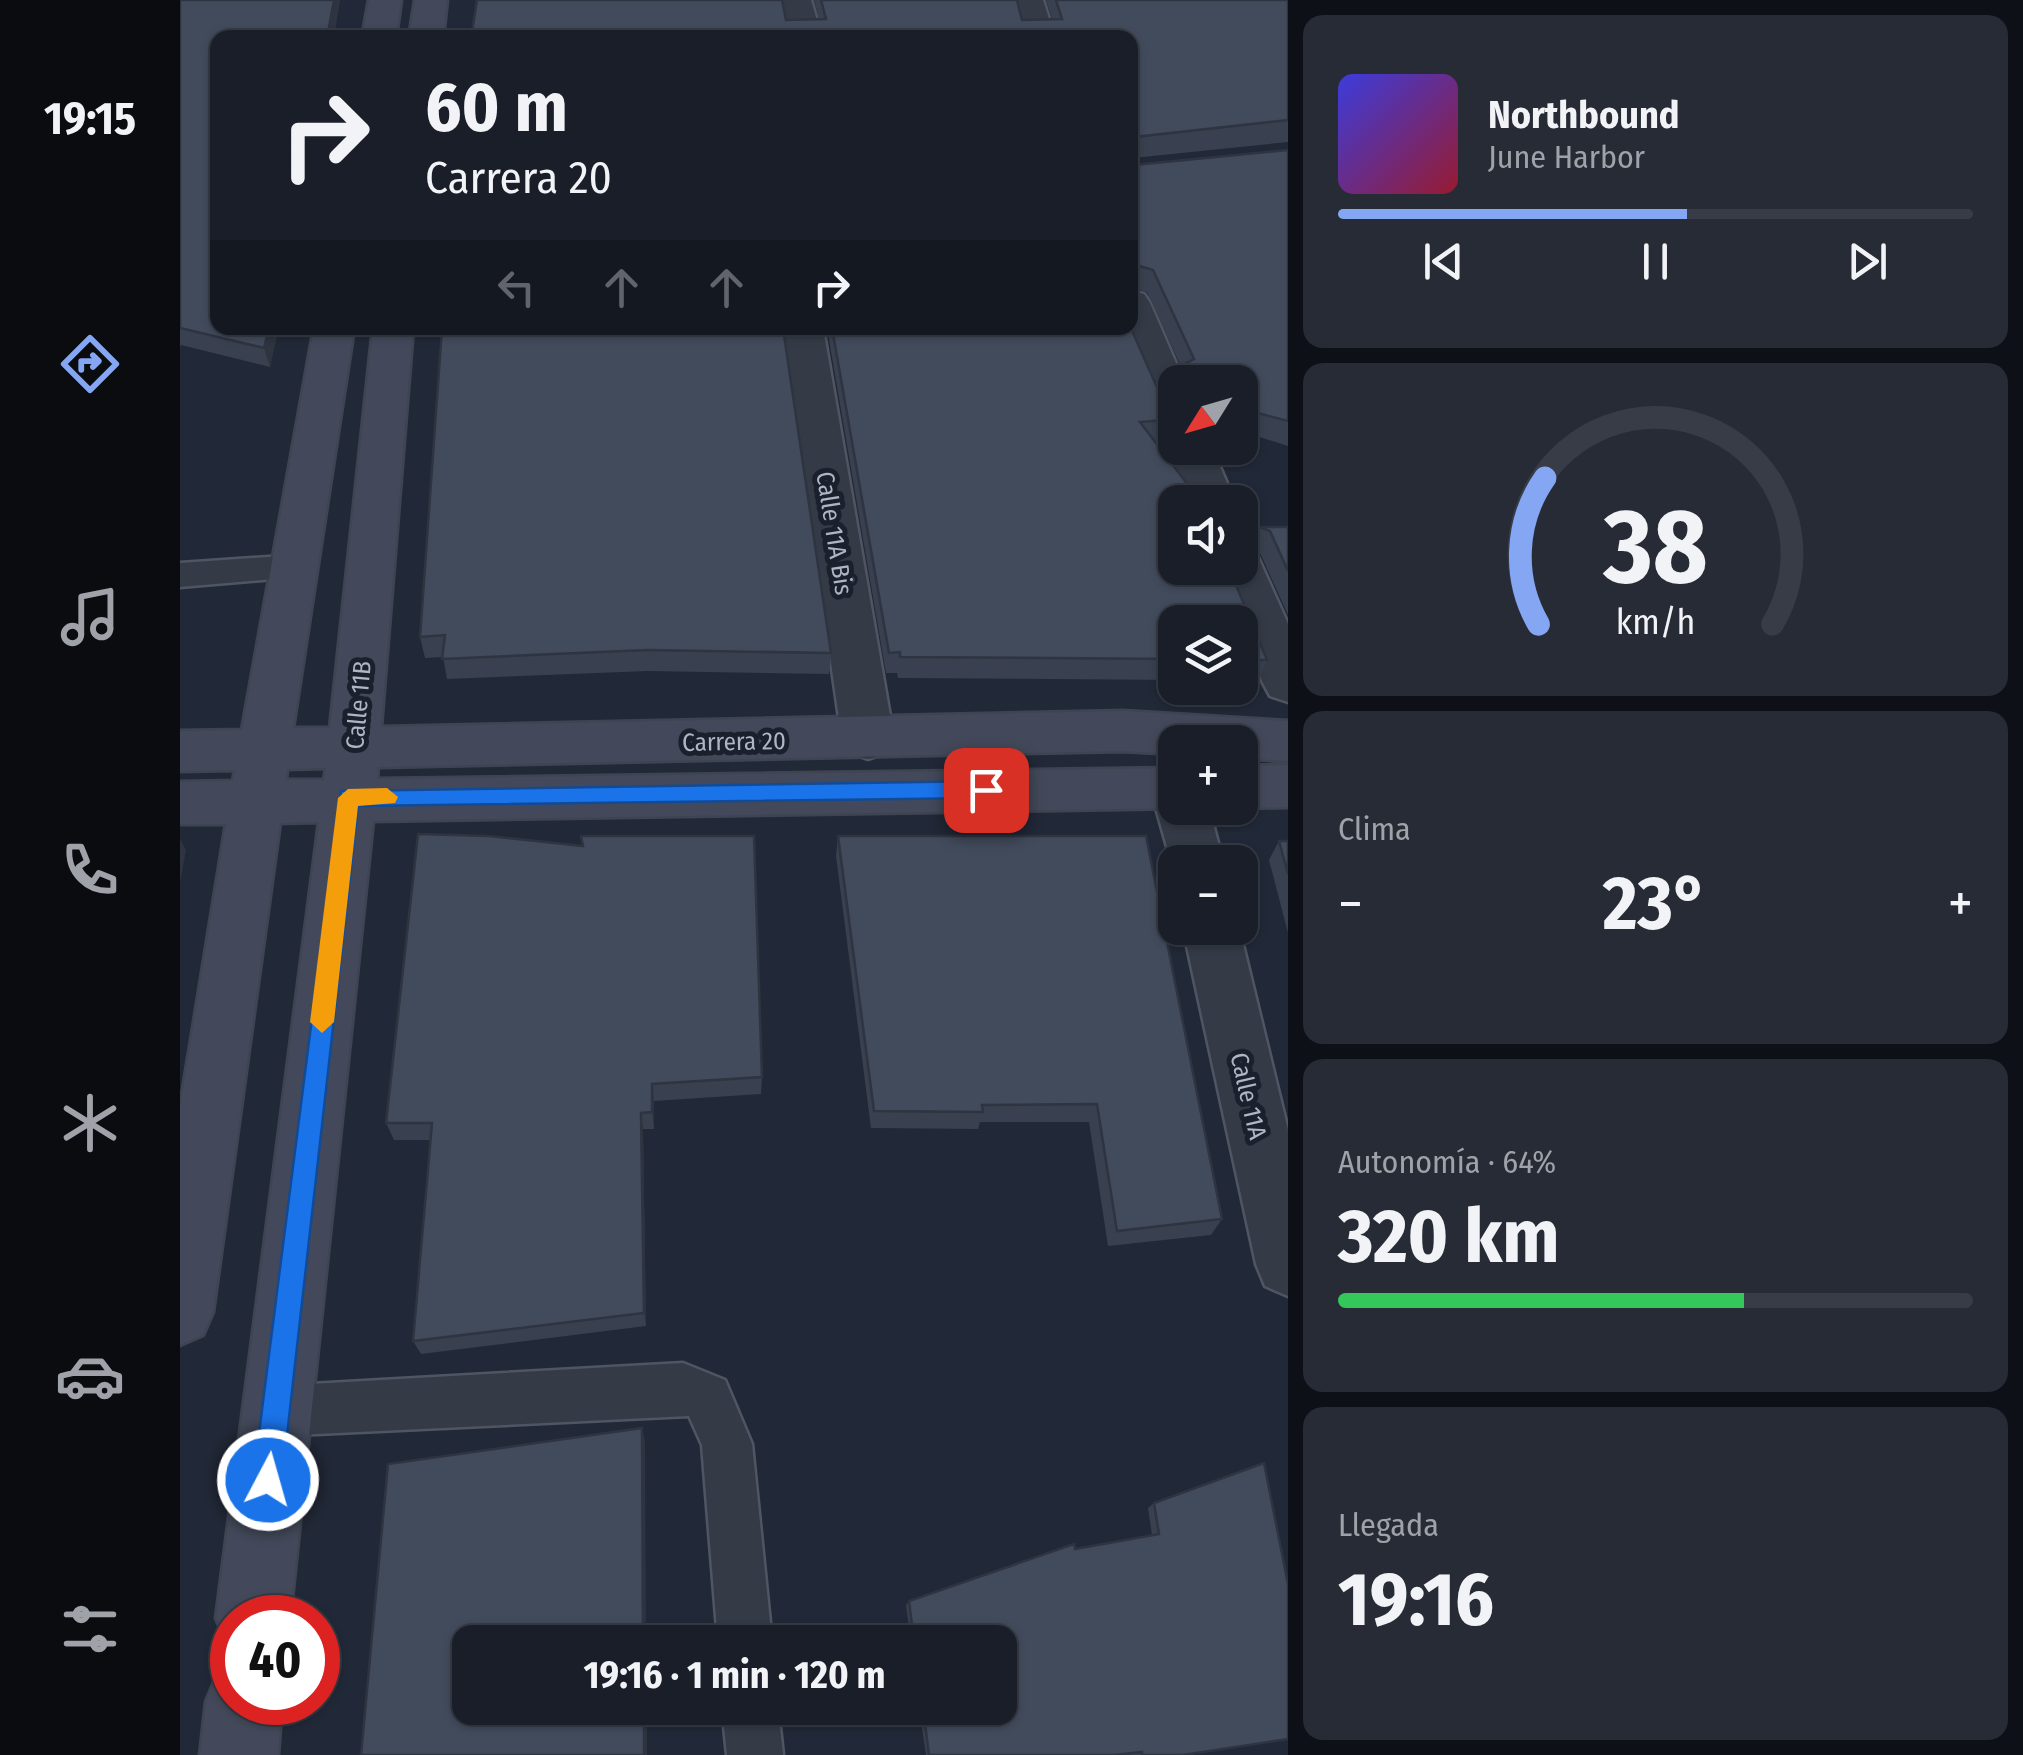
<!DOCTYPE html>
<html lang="es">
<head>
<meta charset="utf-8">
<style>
  :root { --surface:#191e29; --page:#262b35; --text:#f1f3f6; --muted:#9fa2a8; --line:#373c46; --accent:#84a6f3 }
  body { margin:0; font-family:"Fira Sans Condensed",sans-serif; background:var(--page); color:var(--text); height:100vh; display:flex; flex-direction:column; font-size:38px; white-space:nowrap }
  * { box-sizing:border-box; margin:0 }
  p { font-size:32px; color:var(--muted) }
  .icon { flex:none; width:55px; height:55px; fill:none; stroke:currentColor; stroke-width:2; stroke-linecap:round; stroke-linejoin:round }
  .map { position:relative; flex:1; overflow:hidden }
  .details { display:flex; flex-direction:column; gap:15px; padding:15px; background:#0e1017; width:735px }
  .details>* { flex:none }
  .banner { position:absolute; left:30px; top:30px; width:928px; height:305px; border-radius:20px; box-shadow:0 2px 8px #0004,0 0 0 2px var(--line); background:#191e29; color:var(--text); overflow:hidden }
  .needle { width:65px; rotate:233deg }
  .buttons { position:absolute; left:978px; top:365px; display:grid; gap:20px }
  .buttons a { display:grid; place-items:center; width:100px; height:100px; border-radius:20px; background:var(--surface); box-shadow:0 2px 8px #0004,0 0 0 2px var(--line); font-size:50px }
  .speed { position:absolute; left:30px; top:1595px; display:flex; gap:20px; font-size:50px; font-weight:700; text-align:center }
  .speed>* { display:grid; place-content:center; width:130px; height:130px; border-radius:50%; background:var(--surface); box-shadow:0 2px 8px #0004,0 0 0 2px var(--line); line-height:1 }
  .speed .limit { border:15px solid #d22; background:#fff; color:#111 }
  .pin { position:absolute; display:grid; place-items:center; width:85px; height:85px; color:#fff; margin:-42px; border-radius:20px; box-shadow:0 5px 15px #0006 }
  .me { position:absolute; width:110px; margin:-55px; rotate:6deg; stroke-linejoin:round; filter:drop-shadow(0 0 8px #0008) }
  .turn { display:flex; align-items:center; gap:35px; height:210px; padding:0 50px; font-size:45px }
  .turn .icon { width:130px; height:130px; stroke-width:2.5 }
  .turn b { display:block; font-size:70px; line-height:85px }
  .lanes { display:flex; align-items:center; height:95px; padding:0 50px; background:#0003; justify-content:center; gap:50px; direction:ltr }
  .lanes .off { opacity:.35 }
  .big { font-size:75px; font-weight:700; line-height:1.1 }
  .details .widget { flex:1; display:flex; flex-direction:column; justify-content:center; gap:15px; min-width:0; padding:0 35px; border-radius:20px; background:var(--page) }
  .details .dial { align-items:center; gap:0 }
  .dial svg { height:260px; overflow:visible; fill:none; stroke:var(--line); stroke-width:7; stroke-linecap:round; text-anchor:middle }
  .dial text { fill:var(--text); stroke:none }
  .song { display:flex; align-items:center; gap:30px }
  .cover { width:120px; height:120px; border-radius:15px; background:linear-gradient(135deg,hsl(240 70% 55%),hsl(350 70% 35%)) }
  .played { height:10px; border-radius:5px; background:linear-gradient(90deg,var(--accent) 55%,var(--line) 55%) }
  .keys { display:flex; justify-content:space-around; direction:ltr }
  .heat { display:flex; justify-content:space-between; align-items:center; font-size:55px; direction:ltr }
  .charge { height:15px; border-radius:8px; background:linear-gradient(90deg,#34c759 64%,var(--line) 0) }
  .trip { position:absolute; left:272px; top:1625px; width:565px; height:100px; border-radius:20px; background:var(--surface); box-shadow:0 2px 8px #0004,0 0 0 2px var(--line); font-weight:700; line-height:100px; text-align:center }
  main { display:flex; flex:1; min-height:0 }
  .dock { display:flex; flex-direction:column; width:180px; justify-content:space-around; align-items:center; background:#0a0c10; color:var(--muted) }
  .dock .icon { width:70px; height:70px }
  .dock .on { color:var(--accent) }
  .dock b { font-size:45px; color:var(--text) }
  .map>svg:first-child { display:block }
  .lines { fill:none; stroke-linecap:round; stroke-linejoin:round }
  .lane-casing { stroke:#4f5562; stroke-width:5 }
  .street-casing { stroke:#4f5562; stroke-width:5 }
  .secondary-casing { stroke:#3e4451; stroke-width:5 }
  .lane { fill:#343b47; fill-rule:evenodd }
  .street { fill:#343b47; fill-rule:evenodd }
  .secondary { fill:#43495a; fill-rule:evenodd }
  .wall { fill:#39404f }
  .shaded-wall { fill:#2e3440 }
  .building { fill:#424b5c; stroke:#2e3440; stroke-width:2.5 }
  .route { fill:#1a73e8; stroke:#114b97; stroke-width:2.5 }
  .slow { fill:#f59e0b }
  .labels { text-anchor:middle; stroke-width:10; stroke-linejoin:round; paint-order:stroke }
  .street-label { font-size:25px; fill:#afb5c4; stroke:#1a202c }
</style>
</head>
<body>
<main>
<nav class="dock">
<b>19:15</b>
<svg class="icon on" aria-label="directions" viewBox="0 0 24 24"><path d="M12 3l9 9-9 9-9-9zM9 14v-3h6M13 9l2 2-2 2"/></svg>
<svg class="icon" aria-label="music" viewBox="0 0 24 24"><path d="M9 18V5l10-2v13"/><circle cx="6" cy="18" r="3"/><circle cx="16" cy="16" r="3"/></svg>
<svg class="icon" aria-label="phone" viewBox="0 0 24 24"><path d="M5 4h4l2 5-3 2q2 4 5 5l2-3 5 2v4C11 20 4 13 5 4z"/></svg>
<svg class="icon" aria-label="climate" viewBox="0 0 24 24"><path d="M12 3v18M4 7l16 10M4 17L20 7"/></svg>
<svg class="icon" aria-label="car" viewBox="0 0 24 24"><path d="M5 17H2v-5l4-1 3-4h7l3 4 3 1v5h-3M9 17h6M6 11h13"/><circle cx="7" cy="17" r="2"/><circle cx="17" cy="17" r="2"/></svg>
<svg class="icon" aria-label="filters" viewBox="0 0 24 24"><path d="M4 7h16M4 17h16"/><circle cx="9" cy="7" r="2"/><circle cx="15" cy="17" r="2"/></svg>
</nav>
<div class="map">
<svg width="1108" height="1755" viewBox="0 0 1108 1755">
  <rect width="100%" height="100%" fill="#212837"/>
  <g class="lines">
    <defs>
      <path id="lane" d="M117,555l12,3 5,9 -5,9 -129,11v-24z
        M503,1363l42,17 27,64 20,198h-54l-16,-197 -13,-29 -414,20 -18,-7 -7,-18 7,-18 18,-7z
        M542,1708h56l5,47h-56z"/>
      <path id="street" d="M599,0h32l11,38h-34z
        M831,0h32l12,38h-34z
        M950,291l14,3 6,9 34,79h-9v43l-15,-4 -6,-10 -34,-83h10z
        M603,328h40l71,411 -8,14 -18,6 -18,-6 -8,-14z
        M995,438v10h37l23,54h-44l-23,-54z
        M1060,550l17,5 31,69v78l-18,-6 -7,-13 -46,-115h23z
        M995,789v19h34l14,54h-48v13l-19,-67 8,-15z
        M1003,928h56l49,202v166l-23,-10 -9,-22z"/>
      <path id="secondary" d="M189,0h32l-5,38h-34z
        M235,0h32l-4,38h-34z
        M134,328h40l-61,400h37l43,-400h40l-32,399 742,-16 165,10v40l-48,-3v-16h-65v12l-52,-3 -745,16 -1,12 798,-11v40h7l-809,13 -83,797h-58v29l-5,-3 -11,-26 103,-796 -39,1 -67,489 -10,23 -23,10v-237l46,-284h-46v-42l53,-1 2,-11 -55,1v-40l62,-1zM146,768l-2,12h-38l1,-11z
        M1108,765v42l-48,1h-1l1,-42z
        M52,1669v33h50l-4,53h-78l6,-53 11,-27z"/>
    </defs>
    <use href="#lane" class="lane-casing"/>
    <use href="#street" class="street-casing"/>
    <use href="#secondary" class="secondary-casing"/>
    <use href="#lane" class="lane"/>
    <use href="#street" class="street"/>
    <use href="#secondary" class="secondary"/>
  </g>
  <path class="wall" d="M0,0h160l-70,367 -89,-22 -1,3z
    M634,0h203l5,20 30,-1 -6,-19h242v142l-155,16v7l155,-15v296l-38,-12 -10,1v-53h-60l3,-11 -36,-79 -15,-4v14l-2,8v-272l-344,-18 33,-1z
    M262,328l389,325 -2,21 -181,-3 -201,8 -4,-22 -18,1 -5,-21z
    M647,328h303l33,73 12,3v31l-7,6 -13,1 112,218 -9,21h-18v-59h-65v58l-277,-2 -1,-5h-11z
    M1080,527h28v88l-28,-62 -9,-4z
    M238,834l344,243 -1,17 -107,7v28h-11l3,197 -225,28 -8,-13 17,-201h-36l-8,-17z
    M658,836l384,383 -11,16 -103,11 -19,-124h-109l-2,7 -107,-1 -35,-272z
    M1099,841h9v92l-19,-73z
    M1084,1463l-79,292h-259l-7,-47h81v-66h-89l-5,-37 3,-4 166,-52 77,-14 -4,-27 6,-5z"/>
  <path class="shaded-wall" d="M154,0h6l-6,38h-7z
    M89,328h10l-9,39 -6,-19z
    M995,419v15l-7,7z
    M0,839l6,11 -6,33z
    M472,1084l2,17v28l-2,-17z
    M461,1113l2,16 3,197 -2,-13z
    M462,1428l3,12 1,202h-3z
    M464,1708h3v47h-3z"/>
  <path class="building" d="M0,0h154l-7,38h-109v290h51l-5,20 -84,-20z
    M297,0h305l4,20 40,-1 -5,-19h196l5,20 40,-1 -6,-19h232v120l-153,17 -2,28 155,-15v271l-30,-8 -18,1v-32h-55v-18l9,-5 -41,-89 -17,-5 -4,4v33l-2,1v-265h-659z
    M950,326l33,75 12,3v15l-35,3 61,80h-26v66h54l38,92h-27v-38h-65v37l-275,-2v-5l-11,1 -57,-325h298z
    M262,328h341l48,325 -184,-3 -205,9 3,-24 -25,2z
    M1080,527h28v44l-18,-40z
    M1060,528h5v15h-5z
    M238,834l71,2 94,10 -2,-10h173l8,241 -110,7v28l-11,1 3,200 -231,28 19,-218h-46z
    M658,836h308l76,383 -105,12 -20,-127 -115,1 1,7 -109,-1z
    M1099,841h9v33z
    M462,1428l1,214h-173v66h174v47h-283l27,-291z
    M1084,1463l24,121v155l-105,16h-41v-3l-27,3h-186l-6,-47h77v-66h-86l-5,-41 165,-57 1,5 84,-15 -5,-31z"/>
  <path class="route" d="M806,781l11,9 -11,8 -628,8 -76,674 -4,10 -10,5 -11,-5 -4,-10 88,-689z"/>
  <path class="slow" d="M207,788l11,9 -3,6 -37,3 -24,216 -12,11 -12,-11 28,-224 10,-9z"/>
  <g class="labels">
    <g class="street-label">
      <text transform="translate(655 533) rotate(81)" y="9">Calle 11A Bis</text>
      <text transform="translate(178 705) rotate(-85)" y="9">Calle 11B</text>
      <text transform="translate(554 741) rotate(-1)" y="9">Carrera 20</text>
      <text transform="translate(1069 1096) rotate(77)" y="9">Calle 11A</text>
    </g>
  </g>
</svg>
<div class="buttons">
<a><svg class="needle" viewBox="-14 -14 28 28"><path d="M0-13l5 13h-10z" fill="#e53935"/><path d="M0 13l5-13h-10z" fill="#9fa2a8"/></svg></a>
<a><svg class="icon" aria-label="sound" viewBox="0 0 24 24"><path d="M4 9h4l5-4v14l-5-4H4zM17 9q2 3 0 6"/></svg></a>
<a><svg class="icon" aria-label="layers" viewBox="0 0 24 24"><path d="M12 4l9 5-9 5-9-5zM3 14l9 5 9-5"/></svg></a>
<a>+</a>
<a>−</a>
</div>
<div class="speed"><div class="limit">40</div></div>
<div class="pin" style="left:806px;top:790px;background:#d93025"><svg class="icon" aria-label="arrive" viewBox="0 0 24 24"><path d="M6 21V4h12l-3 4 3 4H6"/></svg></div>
<svg class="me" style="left:88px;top:1480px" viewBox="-20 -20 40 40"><circle r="17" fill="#1a73e8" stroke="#fff" stroke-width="3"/><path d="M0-11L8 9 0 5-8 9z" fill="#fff"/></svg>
<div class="trip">19:16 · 1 min · 120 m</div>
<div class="banner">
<div class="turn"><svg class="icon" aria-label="right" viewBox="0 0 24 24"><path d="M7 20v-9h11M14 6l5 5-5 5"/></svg><div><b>60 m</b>Carrera 20</div></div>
<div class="lanes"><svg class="icon off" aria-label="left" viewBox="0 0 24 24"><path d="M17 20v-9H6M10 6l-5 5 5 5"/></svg><svg class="icon off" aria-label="ahead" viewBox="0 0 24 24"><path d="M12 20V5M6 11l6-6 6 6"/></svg><svg class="icon off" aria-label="ahead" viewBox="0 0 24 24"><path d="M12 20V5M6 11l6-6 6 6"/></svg><svg class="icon" aria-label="right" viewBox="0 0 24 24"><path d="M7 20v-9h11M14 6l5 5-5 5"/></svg></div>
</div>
</div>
<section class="details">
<div class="widget">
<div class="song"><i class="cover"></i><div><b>Northbound</b><p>June Harbor</p></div></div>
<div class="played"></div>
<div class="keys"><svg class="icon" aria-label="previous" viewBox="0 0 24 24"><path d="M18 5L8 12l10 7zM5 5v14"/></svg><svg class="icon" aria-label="pause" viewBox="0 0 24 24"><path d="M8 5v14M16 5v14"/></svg><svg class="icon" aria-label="next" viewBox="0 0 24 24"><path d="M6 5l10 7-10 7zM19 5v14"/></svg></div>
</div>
<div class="widget dial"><svg viewBox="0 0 100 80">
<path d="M14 69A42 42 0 1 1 86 69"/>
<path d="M14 69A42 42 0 0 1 16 24" stroke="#84a6f3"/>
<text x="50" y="56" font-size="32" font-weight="700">38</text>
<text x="50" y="72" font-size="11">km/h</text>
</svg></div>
<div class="widget"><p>Clima</p>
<div class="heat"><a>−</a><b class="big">23°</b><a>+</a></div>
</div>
<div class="widget"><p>Autonomía · 64%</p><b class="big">320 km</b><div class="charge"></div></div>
<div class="widget"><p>Llegada</p><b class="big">19:16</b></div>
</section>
</main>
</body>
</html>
